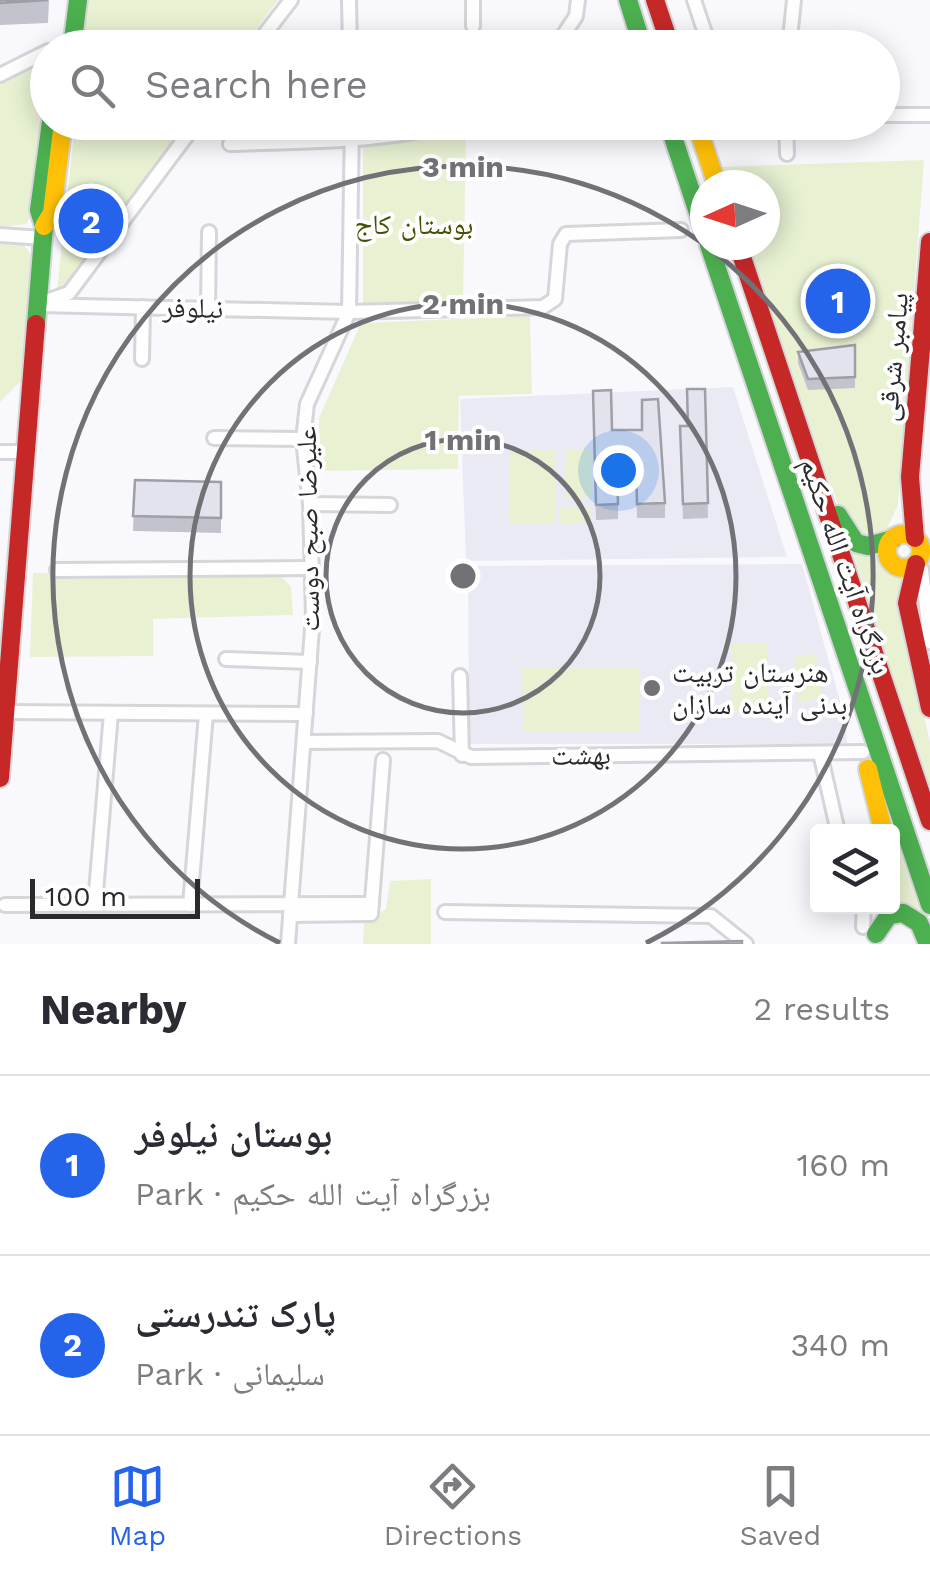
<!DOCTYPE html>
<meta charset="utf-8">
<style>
:root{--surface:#fff;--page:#f2f2f3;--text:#2b2b33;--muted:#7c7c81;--line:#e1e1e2;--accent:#2563eb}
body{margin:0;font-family:"Work Sans","Noto Naskh Arabic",sans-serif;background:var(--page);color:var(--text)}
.controls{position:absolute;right:30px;bottom:30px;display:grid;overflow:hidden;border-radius:10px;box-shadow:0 5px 25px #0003}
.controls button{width:90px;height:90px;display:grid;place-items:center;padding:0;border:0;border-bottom:2px solid var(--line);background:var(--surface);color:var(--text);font:50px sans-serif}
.compass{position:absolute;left:690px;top:170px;width:90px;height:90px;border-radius:50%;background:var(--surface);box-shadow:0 5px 25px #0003;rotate:267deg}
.scale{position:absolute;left:30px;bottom:25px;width:170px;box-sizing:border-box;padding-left:10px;border:5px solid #2a2a2d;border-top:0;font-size:28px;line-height:35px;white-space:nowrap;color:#2a2a2d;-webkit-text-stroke:8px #fff;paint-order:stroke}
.you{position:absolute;left:618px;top:470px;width:35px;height:35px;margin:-25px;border:8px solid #fff;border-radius:50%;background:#1a73e8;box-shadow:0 0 0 15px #1a73e833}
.badge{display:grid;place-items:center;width:65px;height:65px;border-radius:50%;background:var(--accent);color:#fff;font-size:32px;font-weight:700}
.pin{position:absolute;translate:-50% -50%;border:5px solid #fff;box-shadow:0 2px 10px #0006}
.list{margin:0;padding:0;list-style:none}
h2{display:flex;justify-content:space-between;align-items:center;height:130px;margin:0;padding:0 40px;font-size:42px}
h2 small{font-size:32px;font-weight:400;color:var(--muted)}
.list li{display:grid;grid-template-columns:65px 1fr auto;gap:30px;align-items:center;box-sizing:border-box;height:180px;padding:0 40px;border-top:2px solid var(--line)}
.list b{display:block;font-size:38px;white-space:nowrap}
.list p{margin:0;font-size:32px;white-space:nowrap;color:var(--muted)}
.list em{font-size:32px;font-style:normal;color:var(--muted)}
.icon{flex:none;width:55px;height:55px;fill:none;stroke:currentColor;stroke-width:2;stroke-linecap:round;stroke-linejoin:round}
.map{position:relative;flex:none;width:930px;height:944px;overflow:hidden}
.search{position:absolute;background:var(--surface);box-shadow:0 5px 25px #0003;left:30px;right:30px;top:30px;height:110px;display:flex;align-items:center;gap:25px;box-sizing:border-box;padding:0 35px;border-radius:55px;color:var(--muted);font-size:38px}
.sheet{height:490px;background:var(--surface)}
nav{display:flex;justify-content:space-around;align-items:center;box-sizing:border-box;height:140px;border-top:2px solid var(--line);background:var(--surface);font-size:28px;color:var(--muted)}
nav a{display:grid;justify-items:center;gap:5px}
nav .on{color:var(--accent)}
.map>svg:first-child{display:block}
.built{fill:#e9eaf4}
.green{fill:#e8f2d3}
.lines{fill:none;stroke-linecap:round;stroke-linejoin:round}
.street-casing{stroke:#d6d6da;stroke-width:18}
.fast-casing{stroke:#d6d6da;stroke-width:22}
.slow-casing{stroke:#d6d6da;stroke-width:22}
.jam-casing{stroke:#d6d6da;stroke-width:22}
.street{stroke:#fefeff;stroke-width:12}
.fast{stroke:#4caf50;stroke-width:18}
.slow{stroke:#ffc107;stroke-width:18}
.jam{stroke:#c62828;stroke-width:18}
.wall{fill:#c2c3cc}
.building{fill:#e2e3ed;stroke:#9e9fa6;stroke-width:2.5}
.ring{fill:none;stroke:#727276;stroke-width:5}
.poi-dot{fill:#727276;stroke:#fff;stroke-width:4}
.labels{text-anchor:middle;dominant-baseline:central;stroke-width:8;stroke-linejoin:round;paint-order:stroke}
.park-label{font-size:28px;fill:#425301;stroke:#fff}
.street-label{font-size:28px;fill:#2a2a2d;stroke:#fff}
.poi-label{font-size:28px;fill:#2a2a2d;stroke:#fff;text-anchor:start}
.centre{fill:#727276;stroke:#fff;stroke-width:5}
.ring-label{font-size:30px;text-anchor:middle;font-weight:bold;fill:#727276;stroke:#fff;stroke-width:8;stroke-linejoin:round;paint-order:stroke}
</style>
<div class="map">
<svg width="930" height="944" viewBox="0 0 930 944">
<rect width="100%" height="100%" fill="#f9f9fd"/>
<!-- built -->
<g class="built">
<path d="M733 387 787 557 466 561 460 399Z"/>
<path d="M802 564 846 723 847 744H469L468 566Z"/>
</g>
<!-- green -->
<g class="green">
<path d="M85 0H278L243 47 82 48Z"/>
<path d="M47 59V106L35 210 26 224 0 227V79Z"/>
<path d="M75 123H188L71 283 57 291Z"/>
<path d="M466 128 463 304 363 306V144L407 142Z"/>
<path d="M924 160 898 505 883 537 849 532 790 381 745 245H765V185H726L721 167Z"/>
<path d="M0 242 23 244 32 256 21 381 0 402Z"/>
<path d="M530 316 532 394 459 396 458 469 319 471V418L361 323Z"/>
<path d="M565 449H591L592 497H566Z"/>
<path d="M556 450V523H510L509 451Z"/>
<path d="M590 506 591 522 560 524 559 508Z"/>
<path d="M850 544 883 552 894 570 910 573 899 607 930 742V800Z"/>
<path d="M33 573 281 576 291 587 293 615 153 619V656L30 657Z"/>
<rect x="731" y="644" width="36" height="67"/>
<path d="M816 654 822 699 798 702 795 656Z"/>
<path d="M640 667V731L523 732 522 668Z"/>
<path d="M893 831 921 914 893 906Z"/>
<path d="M431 879V944H363L364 922 386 909 390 881Z"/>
</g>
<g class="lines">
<!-- street casing -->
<g class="street-casing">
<g id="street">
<path d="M349 0 350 48"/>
<path d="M473 0V26"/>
<path d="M694 0 710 48"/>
<path d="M254 48 291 0"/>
<path d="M555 48 576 16 578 0"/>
<path d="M789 48 794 0"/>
<path d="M0 75 48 51"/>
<path d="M882 115H930"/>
<path d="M786 122 787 154"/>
<path d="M230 144C308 141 384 143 460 122"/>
<path d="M0 235 43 238"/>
<path d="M44 302 69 293 197 122"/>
<path d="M37 305 349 312 543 307 555 299 560 244 566 234 681 230"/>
<path d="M208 309 209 232"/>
<path d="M142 359 143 307"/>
<path d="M214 438 303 439"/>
<path d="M0 452H16"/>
<path d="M310 504 390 505"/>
<path d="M57 570 312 568"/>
<path d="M922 570 930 642"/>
<path d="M226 659 310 662"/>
<path d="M460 676 462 755"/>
<path d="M5 712 306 714"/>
<path d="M304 742 438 741 471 757 863 752"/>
<path d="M820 753 838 832"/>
<path d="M95 904 111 713"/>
<path d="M5 905 372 904"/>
<path d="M190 905 206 714"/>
<path d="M445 912 711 916 746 944"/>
<path d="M290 915 371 914 383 760"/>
<path d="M863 927 864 906"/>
<path d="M288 944 313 616 310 504 303 439 307 404 349 312 352 122"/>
</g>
</g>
<!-- fast casing -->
<g class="fast-casing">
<g id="fast">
<path d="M628 0 643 48"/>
<path d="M72 48 78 0"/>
<path d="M668 122 705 234"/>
<path d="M709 245 930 905"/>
<path d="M36 324 44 226 39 210 51 122"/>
<path d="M838 515 856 543 868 546 893 539"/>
<path d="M876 934 889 915 903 913 919 923 928 944"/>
</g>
</g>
<!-- slow casing -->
<g class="slow-casing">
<g id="slow">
<path d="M696 122 717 185"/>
<path d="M44 226 52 213 63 122"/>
<circle cx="904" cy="551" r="17"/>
<path d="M868 769 883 830"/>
</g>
</g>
<!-- jam casing -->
<g class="jam-casing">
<g id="jam">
<path d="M655 0 671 48"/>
<path d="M738 245 930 821"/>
<path d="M915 538 910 477 930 242"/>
<path d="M916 564 907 603 930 708"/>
<path d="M0 778 36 324"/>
</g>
</g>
<!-- street -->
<use href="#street" class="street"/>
<!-- fast -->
<use href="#fast" class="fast"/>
<!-- slow -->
<use href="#slow" class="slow"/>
<!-- jam -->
<use href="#jam" class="jam"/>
</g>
<!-- wall -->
<g class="wall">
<path d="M0 0H49L48 23 0 25Z"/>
<path d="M855 345V388L808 390 798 363V352Z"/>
<path d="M705 389 708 518 683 519 680 426H688Z"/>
<path d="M593 391 612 430 665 503V518H637L636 481 618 482V519L596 520Z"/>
<path d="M135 480 221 482V533L133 531Z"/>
</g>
<!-- building -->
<g class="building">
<path d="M0 0H48L0 3Z"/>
<path d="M855 345V377L808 379 798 352Z"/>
<path d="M687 389H705L708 503 683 504 680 426H688Z"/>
<path d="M611 390 612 430H642V400L658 399 665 503 637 504 636 466 617 467 618 504 596 505 593 391Z"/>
<path d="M135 480 221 482V518L133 516Z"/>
<path d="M742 941V944H662V943Z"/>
</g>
<!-- distance rings -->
<g class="ring">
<circle cx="463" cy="576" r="137"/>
<circle cx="463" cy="576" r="273"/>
<path d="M280 943A410 410 0 1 1 646 943"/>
</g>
<!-- markers -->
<circle class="poi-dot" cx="652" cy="688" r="10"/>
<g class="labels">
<!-- park labels -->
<g class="park-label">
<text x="414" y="224">بوستان کاج</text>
</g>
<!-- street labels -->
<g class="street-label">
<text transform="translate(193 308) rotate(1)">نیلوفر</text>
<text transform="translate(893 357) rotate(-85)">پیامبر شرقی</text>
<text transform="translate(308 529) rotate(-91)">علیرضا صبح دوست</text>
<text transform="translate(846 566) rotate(71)">بزرگراه آیت الله حکیم</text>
<text transform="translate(581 755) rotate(-1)">بهشت</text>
</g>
<!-- poi labels -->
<g class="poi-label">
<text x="672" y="672">هنرستان تربیت<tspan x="672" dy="32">بدنی آینده سازان</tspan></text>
</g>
</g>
<circle cx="463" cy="576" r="15" class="centre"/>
<g class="ring-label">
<text x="463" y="177">3 min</text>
<text x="463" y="314">2 min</text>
<text x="463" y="450">1 min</text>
</g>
</svg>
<div class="controls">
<button><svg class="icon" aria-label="layers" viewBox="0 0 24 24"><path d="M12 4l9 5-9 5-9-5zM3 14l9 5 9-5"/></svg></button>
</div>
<svg class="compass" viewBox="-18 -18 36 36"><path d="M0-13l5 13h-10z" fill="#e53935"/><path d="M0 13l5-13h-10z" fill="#7c7c81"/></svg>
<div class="scale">100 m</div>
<div class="you"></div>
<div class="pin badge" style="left:838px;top:301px">1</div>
<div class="pin badge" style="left:91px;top:221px">2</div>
<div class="search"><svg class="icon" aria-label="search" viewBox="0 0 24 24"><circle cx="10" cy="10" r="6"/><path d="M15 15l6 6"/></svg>Search here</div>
</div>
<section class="sheet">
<h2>Nearby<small>2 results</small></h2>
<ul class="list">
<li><span class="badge">1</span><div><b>بوستان نیلوفر</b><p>Park · بزرگراه آیت الله حکیم</p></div><em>160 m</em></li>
<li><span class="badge">2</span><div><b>پارک تندرستی</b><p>Park · سلیمانی</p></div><em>340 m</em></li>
</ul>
</section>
<nav>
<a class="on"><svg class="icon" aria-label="map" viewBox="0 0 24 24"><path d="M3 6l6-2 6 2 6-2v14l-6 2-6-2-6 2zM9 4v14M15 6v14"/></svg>Map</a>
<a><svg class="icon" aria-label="directions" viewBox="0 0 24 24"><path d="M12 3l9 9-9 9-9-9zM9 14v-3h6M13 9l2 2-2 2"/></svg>Directions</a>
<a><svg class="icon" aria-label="saved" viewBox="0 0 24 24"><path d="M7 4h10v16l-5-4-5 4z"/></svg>Saved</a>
</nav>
